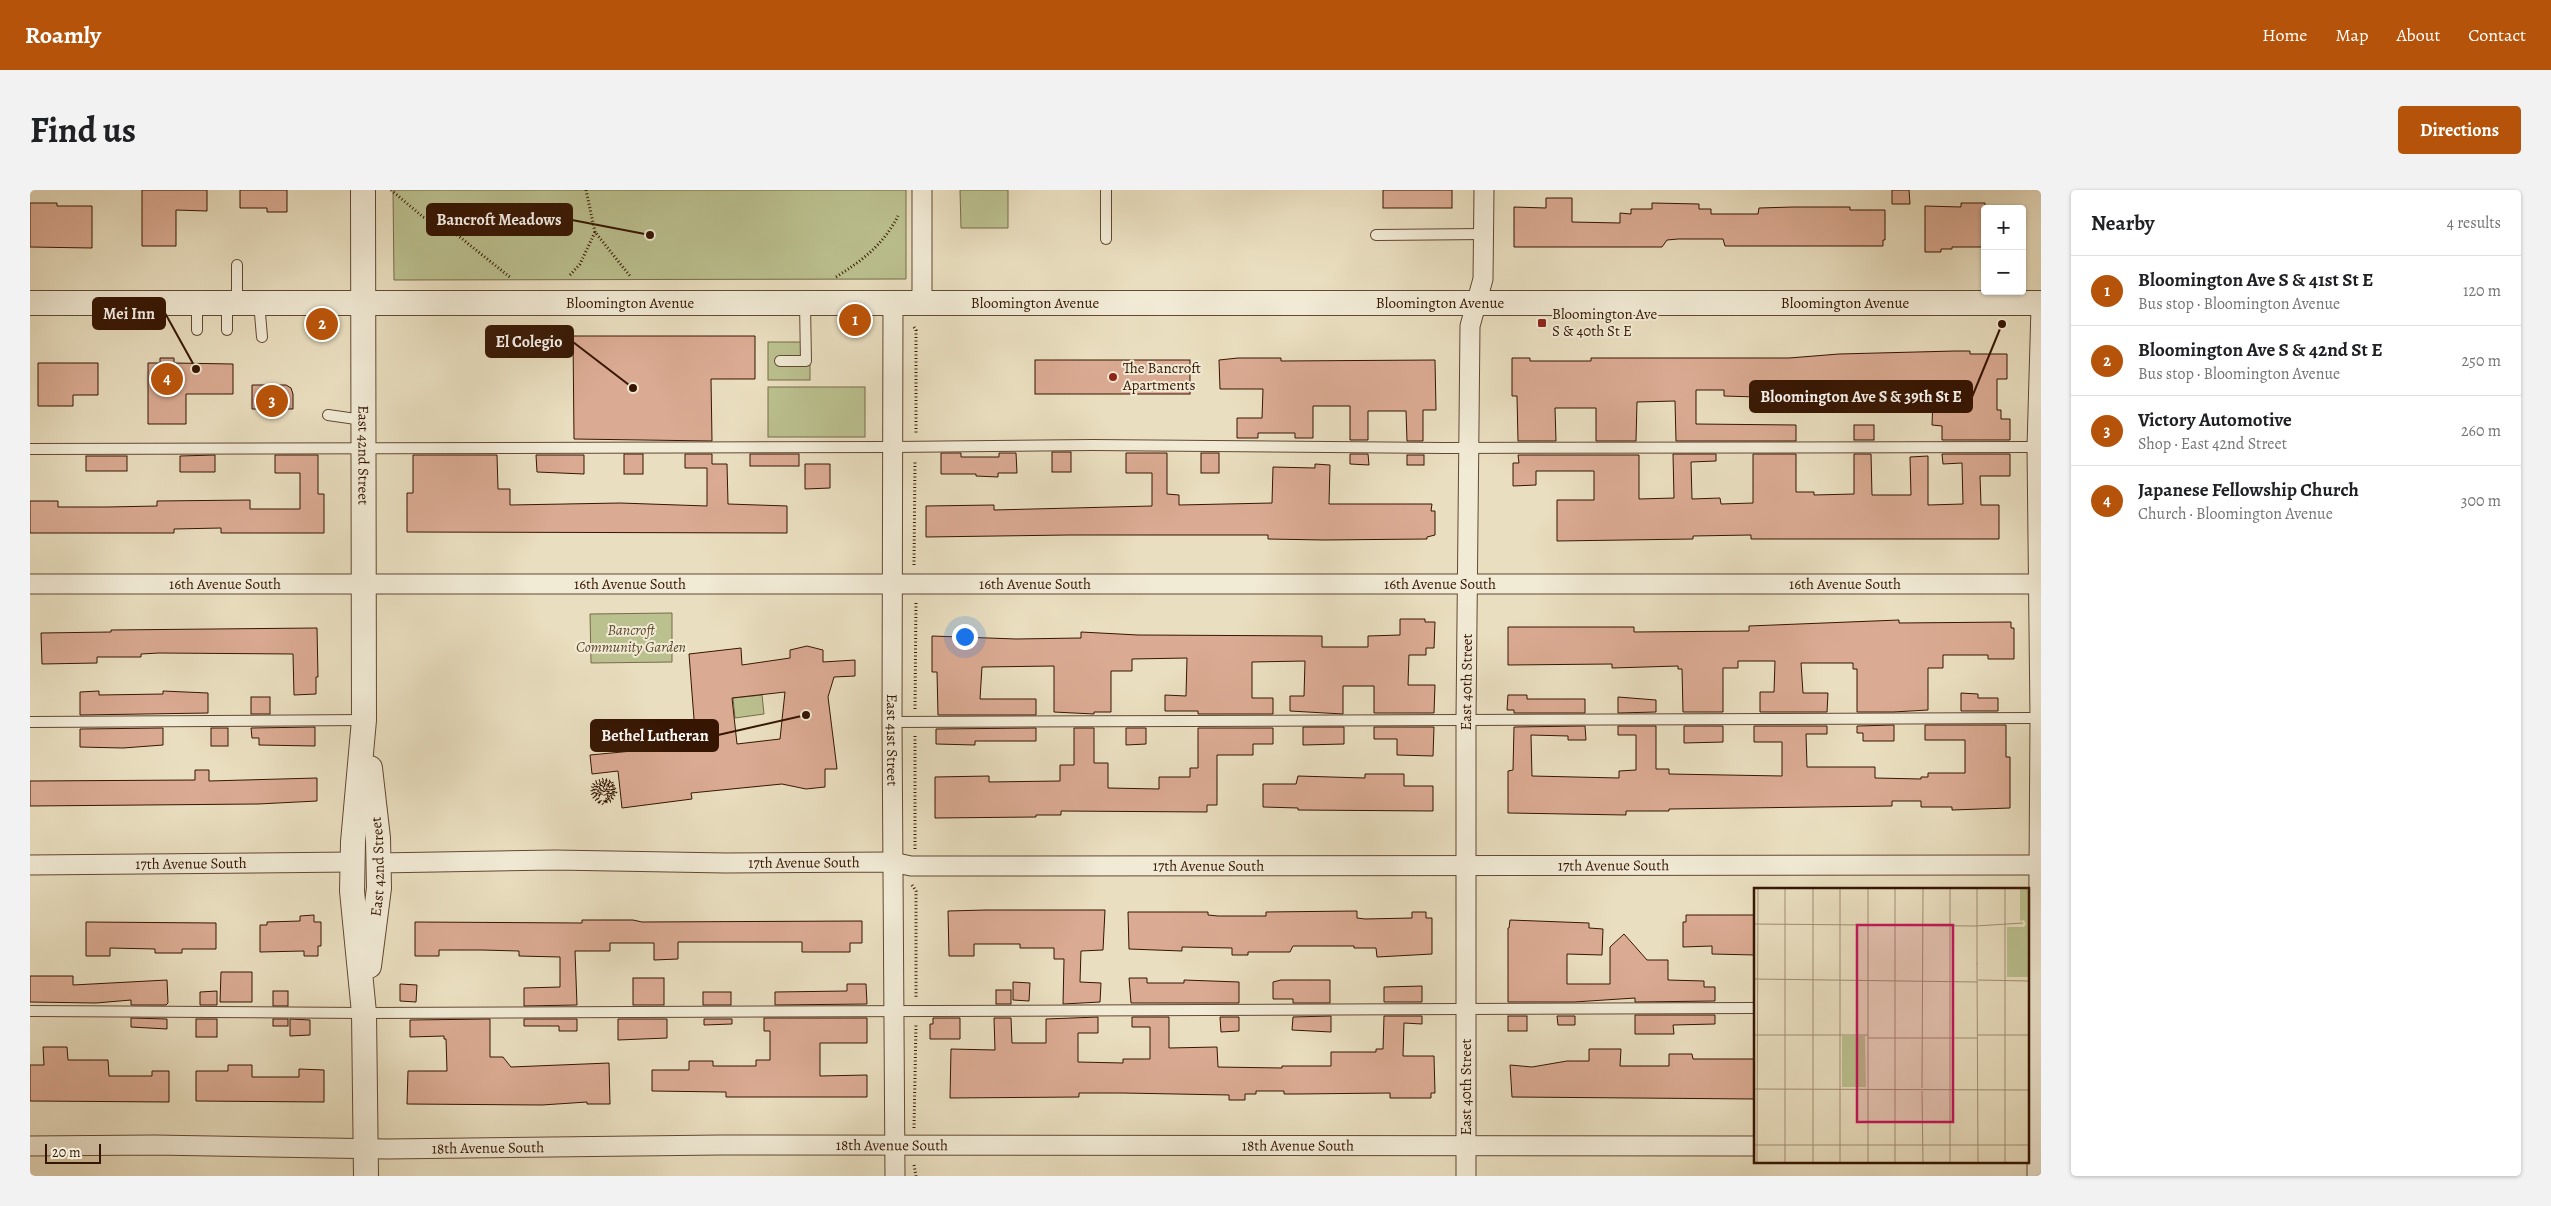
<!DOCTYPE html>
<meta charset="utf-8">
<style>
:root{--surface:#fff;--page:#f2f2f2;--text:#202124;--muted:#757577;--line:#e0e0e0;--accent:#b45309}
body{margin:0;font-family:Alegreya,serif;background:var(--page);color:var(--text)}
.controls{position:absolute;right:15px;top:15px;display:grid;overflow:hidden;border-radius:5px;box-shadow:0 1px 4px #0004}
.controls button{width:45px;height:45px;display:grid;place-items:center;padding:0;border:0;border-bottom:1px solid var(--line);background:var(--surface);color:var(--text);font:25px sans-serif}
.scale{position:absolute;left:15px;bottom:12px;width:56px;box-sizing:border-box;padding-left:5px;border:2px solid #361603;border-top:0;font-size:14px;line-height:18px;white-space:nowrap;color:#361603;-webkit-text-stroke:4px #f1ead5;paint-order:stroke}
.you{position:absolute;left:934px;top:446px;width:18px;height:18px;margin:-12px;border:4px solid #fff;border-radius:50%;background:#1a73e8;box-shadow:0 0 0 8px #1a73e833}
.badge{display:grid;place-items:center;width:32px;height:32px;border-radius:50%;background:var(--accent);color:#fff;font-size:16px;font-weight:700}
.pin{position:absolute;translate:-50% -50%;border:2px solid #fff;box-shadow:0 1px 5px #0006}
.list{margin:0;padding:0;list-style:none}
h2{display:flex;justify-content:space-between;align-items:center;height:65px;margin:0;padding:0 20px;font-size:21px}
h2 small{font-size:16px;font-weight:400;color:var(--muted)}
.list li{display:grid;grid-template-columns:32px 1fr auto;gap:15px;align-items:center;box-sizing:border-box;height:70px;padding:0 20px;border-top:1px solid var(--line)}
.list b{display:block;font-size:19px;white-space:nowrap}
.list p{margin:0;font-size:16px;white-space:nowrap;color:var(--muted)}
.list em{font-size:16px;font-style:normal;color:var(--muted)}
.map{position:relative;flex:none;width:2011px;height:986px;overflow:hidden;border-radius:5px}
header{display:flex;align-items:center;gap:30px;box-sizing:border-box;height:70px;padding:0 25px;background:var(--accent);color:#fff}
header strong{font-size:24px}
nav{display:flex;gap:28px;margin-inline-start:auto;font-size:18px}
.intro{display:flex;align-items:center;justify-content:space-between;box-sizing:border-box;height:120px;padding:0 30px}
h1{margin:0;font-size:35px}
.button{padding:12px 22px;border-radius:5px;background:var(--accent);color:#fff;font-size:18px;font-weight:700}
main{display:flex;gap:30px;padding:0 30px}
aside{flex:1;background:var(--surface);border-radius:5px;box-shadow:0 1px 4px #0004}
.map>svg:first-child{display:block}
.green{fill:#bbc08f;stroke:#786b49}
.building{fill:#daaa92;stroke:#361603;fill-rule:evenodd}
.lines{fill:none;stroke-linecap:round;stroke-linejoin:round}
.service-casing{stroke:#634832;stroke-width:12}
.minor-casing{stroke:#634832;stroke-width:21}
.tertiary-casing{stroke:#634832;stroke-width:26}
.path{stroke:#361603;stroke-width:3;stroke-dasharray:1 2.5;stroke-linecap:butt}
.service{stroke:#f1ead5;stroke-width:10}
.minor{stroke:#f1ead5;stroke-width:19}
.tertiary{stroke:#f1ead5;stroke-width:24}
.poi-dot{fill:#8f2418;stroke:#f1ead5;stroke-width:2}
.labels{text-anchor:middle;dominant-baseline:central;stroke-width:4;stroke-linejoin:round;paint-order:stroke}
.street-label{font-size:15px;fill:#361603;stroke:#f1ead5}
.poi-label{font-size:15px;fill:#361603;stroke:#f1ead5;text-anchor:start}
.park-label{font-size:15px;font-style:italic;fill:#5e492d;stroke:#f1ead5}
.inset-road{fill:none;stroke:#a18e74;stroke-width:1}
.view{fill:#c2185b;fill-opacity:0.15;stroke:#c2185b;stroke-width:2.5}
.inset-edge{fill:none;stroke:#361603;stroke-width:2.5}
.leader{fill:none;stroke:#361603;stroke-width:2}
.callout-dot{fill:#361603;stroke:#f1ead5;stroke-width:2}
.callout{fill:#361603;stroke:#361603;stroke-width:2}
.callout-label{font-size:16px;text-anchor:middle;font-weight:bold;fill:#fff}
</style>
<header>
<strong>Roamly</strong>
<nav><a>Home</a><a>Map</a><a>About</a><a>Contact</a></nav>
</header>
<div class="intro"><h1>Find us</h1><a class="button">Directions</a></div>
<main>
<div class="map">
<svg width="2011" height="986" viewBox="0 0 2011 986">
<rect width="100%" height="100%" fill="#e9debf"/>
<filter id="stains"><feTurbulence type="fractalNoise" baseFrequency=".004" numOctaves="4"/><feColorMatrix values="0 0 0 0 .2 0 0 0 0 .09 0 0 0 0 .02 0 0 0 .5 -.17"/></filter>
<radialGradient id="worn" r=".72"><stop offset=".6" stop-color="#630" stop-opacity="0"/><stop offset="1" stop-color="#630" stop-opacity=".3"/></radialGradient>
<!-- green -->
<g class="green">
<path d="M363 0H876V89L364 90Z"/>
<path d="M930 0H978V38H931Z"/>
<rect x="738" y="152" width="42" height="38"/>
<rect x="738" y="197" width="97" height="50"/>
<path d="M642 423V472L561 473 560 424Z"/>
<path d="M732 505 734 524 705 528 703 508Z"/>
</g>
<!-- building -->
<g class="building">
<path d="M112 0H177V21L146 20V56H112Z"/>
<path d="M210 0H257V22H237V18H210Z"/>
<rect x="1353" y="0" width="69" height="18"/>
<path d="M1862 0H1879L1880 14H1862Z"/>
<path d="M1516 8H1542V32L1590 33V23L1601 24V19H1622V13L1669 14V19H1681V24H1728L1729 18 1763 17H1820V20H1855V50H1853V56H1695L1693 49H1648L1637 50 1632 57H1484V17L1516 18Z"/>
<path d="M0 13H27V16H62V58L0 57Z"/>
<path d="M1931 13H1955V57H1922V59H1911V62H1895V16L1931 17Z"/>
<path d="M543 146H725V189H681L682 251 544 249Z"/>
<path d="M1925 161H1940V164H1977V189H1967V220H1971V229H1980V250H1912V236L1902 235 1903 208H1870V202H1811V207H1727L1694 206V200H1666V234L1766 235V251H1646L1645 211 1607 212 1606 251H1566V218H1525L1526 251H1488L1487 206H1482V168H1500V171H1561V168H1759L1809 164Z"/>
<path d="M130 168H144V173L203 174V204H156V234H118V173H130Z"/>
<path d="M1208 168H1251V171L1405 170 1406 220H1393V251H1377L1376 221H1338V250H1320V216H1283V248H1265V243H1228V248H1207V228H1232L1233 199H1190L1189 170Z"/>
<rect x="1005" y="170" width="155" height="34"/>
<path d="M8 173H68V205H43V216H8Z"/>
<path d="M222 195H256L261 198 263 204V219H222Z"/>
<rect x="1824" y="235" width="20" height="15"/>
<rect x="1022" y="262" width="19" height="20"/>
<path d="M911 263H931V267H969V263H986L987 283H968V287L946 286V284H911Z"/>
<path d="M1096 263H1137V304L1149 305V315L1242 313 1243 277 1285 278V274L1300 275 1299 314H1402L1401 321H1405V345L1397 347V349L1294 350 1238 349V345H1039L896 347V316L964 315V320L1122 316V283H1096Z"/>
<rect x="1171" y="263" width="18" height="20"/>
<rect x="594" y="264" width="19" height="20"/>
<path d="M655 264H682V274H697L698 314 757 316V343L377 342V303H383V265H467L468 299H480V315L590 313 677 316V278H655Z"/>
<rect x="720" y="264" width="49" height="12"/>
<path d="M1320 264H1338L1339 275 1320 274Z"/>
<path d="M1643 264H1686V271L1661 272 1662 309 1690 308 1691 314 1723 313V264H1766V302H1784V305L1824 304V264H1841L1842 305H1881L1880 267 1898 266V315L1933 314 1932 273 1913 274 1912 264H1980V286H1950L1951 315H1969V349H1721V345L1663 346V349L1527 351V310H1564V281H1506V295L1483 296V273H1489L1488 265H1609V309L1644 308Z"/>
<path d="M185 265V282H150V266Z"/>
<path d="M245 265H288V304H294V343H191V338L144 339V343H0V311H28V317H78L127 316V311L220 310V319H270V283H245Z"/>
<path d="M506 265H554V284L507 282Z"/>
<rect x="1377" y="265" width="17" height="10"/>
<rect x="56" y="266" width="41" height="15"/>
<path d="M775 274H800V298L775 299Z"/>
<path d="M1370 429H1395V432H1405L1404 458H1396V465H1379L1378 495H1405L1404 523H1344V496H1313V524L1260 521V506H1274L1275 471 1222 472V508H1243V524H1168V521H1135V505L1156 506 1157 468 1102 469V481H1081V522H1064V524L1024 522V476L952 477 950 509H1006V525H908L907 482H902V446L986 449 1051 448V442L1108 445 1292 446V457H1338V446L1370 445Z"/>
<path d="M1869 430V433L1981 432V438H1984V469H1958V465H1913V478H1898V520L1863 522H1827V479H1823V473H1771L1773 503H1798L1797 522H1730V502H1744L1745 471H1708V478H1693V522H1653L1652 479H1648V476L1582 478V474L1478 475V437H1604V442L1719 441V436Z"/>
<path d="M287 438 288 487H286V504L264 505 263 464 129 463 111 464V467H67V473L12 474 11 443 81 442V440Z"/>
<path d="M777 456 793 460V472L825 470V486L804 487 798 507 807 579H795V597L776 599 752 594 661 603 662 609 592 618 588 581 562 584 560 565 666 555 659 464 711 458 712 475 760 468V460ZM755 502 750 549 707 554 702 508Z"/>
<path d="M69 501V505L133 504V501L178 503V523L50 525V502Z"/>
<path d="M1931 503 1948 504V508H1968V521H1931Z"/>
<path d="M1478 505H1497V509H1555V523H1484V520H1477Z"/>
<rect x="221" y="507" width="19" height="17"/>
<path d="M1588 507 1626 510V522L1588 523Z"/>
<path d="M1864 535V551H1833V543H1827V536Z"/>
<path d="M1895 535H1976V567H1980V618L1922 620V617H1891V611H1862V616L1639 619V621H1596V625L1478 623V581L1483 580 1484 537 1555 536 1556 550H1538V546L1501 545 1502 586 1589 588V581L1606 580V545H1588V536H1626V579H1639V584L1752 586V552H1724V536H1797V544H1776L1777 577H1845V588L1891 589V587H1898V583H1935V550H1895Z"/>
<path d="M1654 536H1693V552L1654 553Z"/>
<path d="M285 537V556L229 555V548H222L221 538Z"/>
<path d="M1273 537H1314V554L1273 555Z"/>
<path d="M1344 537H1404L1403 566 1367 565V549H1344Z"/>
<path d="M133 538V555L93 558 50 557V539Z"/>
<rect x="181" y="538" width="17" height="18"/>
<path d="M1006 538V551H945V555L906 554V539Z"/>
<path d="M1044 538H1064V573H1078V598L1129 599V587H1160V578H1168V538H1243V554H1223V565H1187V615H1177V622L1031 621V625H1006V627L905 628V587L959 586V592L1030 591V575H1044Z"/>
<path d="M1096 538H1116V554L1096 555Z"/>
<path d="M165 580H179V591L287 588V611L228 614 0 616V591L165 590Z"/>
<path d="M1335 584H1374V596H1403V621L1268 620V618L1233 617V594H1266L1268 586 1335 588Z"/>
<path d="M956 720H1075L1073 760 1051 761 1050 792 1071 793 1070 812 1033 814 1034 769H1024V758H990V754H944V766H919L918 721Z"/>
<path d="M1327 721V728L1335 729 1382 728V722H1396V728H1402V764L1347 767 1346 758H1324V756H1263L1260 762H1218V765H1202V758L1152 757V761L1099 759 1098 722H1178V725L1188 726H1236V722Z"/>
<path d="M284 725V732H291V756H288V766H274V761L230 762V735H237V732L270 731V726Z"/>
<path d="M1656 725H1725V765L1682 764V756L1653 757V732H1656Z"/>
<path d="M552 730H603L612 732 832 731V753H820V762H772V752H648V769L624 770V753H580V761H545L547 815 494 816V798L530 797V767L489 766V761L452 760H409V766H385V732L552 733Z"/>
<path d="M1480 730 1559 733V738L1573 739 1572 765 1537 764V794H1580V757L1594 744 1617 770H1638V790L1674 791V797H1685V811L1605 812V808L1544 812H1478V738H1479Z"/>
<path d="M56 732 186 733V759H152V763H125V759L80 758V766H56Z"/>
<path d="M191 782H222V812H190Z"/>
<path d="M0 786H43V795L137 790 138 813 136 815H101V810L66 813 0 812Z"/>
<rect x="603" y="788" width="31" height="27"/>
<path d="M1099 788H1117V793H1154V790L1209 792V813H1101Z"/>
<path d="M1251 790H1300V813H1263V809H1243V792Z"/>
<path d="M983 792 1000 793 999 811 983 810Z"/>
<path d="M370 794 387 795 386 812 370 811Z"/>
<path d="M817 794H836L837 814 745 815V802L817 801Z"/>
<path d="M1392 796V812H1354V797Z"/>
<rect x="966" y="800" width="15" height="14"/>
<path d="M187 801V815H170V802Z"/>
<rect x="243" y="801" width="15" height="15"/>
<rect x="673" y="802" width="28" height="13"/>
<path d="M1605 825H1685V834L1643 835 1644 844H1605Z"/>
<path d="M1301 826V842L1262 840 1263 827Z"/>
<path d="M1354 826H1392V834L1374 833 1373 866H1404L1405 903H1401V908H1360V903L1268 904H1254V901H1226V904H1215V910H1199V905L1093 903H1049V907L920 908 921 859 965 860 964 828H981L982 853H1016V829L1068 827V843H1048V872L1093 873V869H1120V837H1102V827H1139V858L1187 857 1188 877 1252 878V876H1301V862H1346V859H1353Z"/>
<rect x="1478" y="826" width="19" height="15"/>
<path d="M1527 826H1545V835H1528Z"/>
<path d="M1190 827H1209V841L1191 842Z"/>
<path d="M101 828 137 829V839L101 837Z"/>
<path d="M734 828H837V853H790V886L837 885V907H696V902H694L622 901V880H659V871H683V876H726V870H740V841H734Z"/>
<path d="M903 828H930V849H900V834H903Z"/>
<rect x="166" y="829" width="21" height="18"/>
<rect x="243" y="829" width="15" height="7"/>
<path d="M260 829 280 830V845L260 846Z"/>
<path d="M460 829V867H473L481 877 579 873 580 914H557V912L512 915 377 914 378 881H417L416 849H414V846L380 847V830Z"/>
<path d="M494 829H547V841H529V836H494Z"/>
<path d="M588 829H637V848L588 850Z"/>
<path d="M674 829H702V834L674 835Z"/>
<path d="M13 857H37L38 870H78L79 886H122V881H139V912L0 911V875H14Z"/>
<path d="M1559 859H1591L1590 876H1639V864H1662L1663 869H1725V909L1482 907 1480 875 1502 877 1537 871H1559Z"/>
<path d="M198 875H222V887H269V879L294 880V912L166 911V881H198Z"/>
</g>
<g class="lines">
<!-- service casing -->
<g class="service-casing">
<g id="service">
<path d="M1076 0V49"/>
<path d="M1346 45 1454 44"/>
<path d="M197 112V140"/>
<path d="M207 112V75"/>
<path d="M229 112 232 147"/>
<path d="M167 113V140"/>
<path d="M750 171H776L775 114"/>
<path d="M298 225 333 230"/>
<path d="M0 259 864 257 1062 255 1414 258 2011 257"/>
<path d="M0 532 334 530"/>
<path d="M862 532 2011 528"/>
<path d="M0 821 334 823 1725 818"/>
</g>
</g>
<!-- minor casing -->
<g class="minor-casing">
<g id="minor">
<path d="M892 0V114"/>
<path id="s1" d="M863 114 862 532 865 986"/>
<path id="s2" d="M0 394H2011"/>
<path id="s3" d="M348 673 525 670 696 673 862 672 881 676 2011 675"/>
<path id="s4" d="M0 675 323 672"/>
<path id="s5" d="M0 956 124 955 357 959 691 955 1725 956"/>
<path id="s6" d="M1436 986V529L1440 136 1453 89 1454 0"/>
<path d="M2007 986 2010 528 2007 257 2011 117"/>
</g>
</g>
<!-- tertiary casing -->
<g class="tertiary-casing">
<g id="tertiary">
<path id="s7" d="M333 0 334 530 323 652 322 701 334 823 336 986"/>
<path id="s8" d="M0 113H2011"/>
<path id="s9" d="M339 776 349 698 348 648 340 578"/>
</g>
</g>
<!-- path -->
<g class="path">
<path d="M361 0 393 27 416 36 481 88"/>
<path d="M556 0 565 42"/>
<path d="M540 85 550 74 565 42 600 86"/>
<path d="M806 87C833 70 853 55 868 26"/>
<path d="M884 137 886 140V243"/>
<path d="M884 375 885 270"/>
<path d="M885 519 886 412"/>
<path d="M574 601 575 606 579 605 578 596 572 595 568 603 570 605V599L574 597 578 600V604L575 598 572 599 571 606 567 604 569 595 577 594 581 598V604L574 612 581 611 586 602 582 592 574 589 565 592C560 600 561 607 569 612L563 602 566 594C573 589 580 590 584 597L583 607 576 611 583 603 582 596 573 592 565 598V605L574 615"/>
<path d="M885 659V545"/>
<path d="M882 695 886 701V808"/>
<path d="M884 938 886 834"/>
<path d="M884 975 886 986"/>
</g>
<!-- service -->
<use href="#service" class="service"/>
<!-- minor -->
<use href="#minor" class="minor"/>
<!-- tertiary -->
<use href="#tertiary" class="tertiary"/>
</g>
<!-- markers -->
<g class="poi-dot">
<rect x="1507" y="128" width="10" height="10" rx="2.5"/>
<circle cx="1083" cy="187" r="5"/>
</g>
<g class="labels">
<!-- street labels -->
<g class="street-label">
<text stroke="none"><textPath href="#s8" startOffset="1410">Bloomington Avenue</textPath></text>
<text stroke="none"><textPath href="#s8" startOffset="1815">Bloomington Avenue</textPath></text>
<text stroke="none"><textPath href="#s8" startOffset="600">Bloomington Avenue</textPath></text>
<text stroke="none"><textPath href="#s8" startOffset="1005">Bloomington Avenue</textPath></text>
<text stroke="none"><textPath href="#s7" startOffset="265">East 42nd Street</textPath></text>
<text stroke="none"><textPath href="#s2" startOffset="195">16th Avenue South</textPath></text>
<text stroke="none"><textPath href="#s2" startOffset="600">16th Avenue South</textPath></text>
<text stroke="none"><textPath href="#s2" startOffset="1815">16th Avenue South</textPath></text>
<text stroke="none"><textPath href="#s2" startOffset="1005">16th Avenue South</textPath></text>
<text stroke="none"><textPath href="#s2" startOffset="1410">16th Avenue South</textPath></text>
<text stroke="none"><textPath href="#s6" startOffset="494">East 40th Street</textPath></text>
<text stroke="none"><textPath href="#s1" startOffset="436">East 41st Street</textPath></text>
<text stroke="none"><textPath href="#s3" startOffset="426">17th Avenue South</textPath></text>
<text stroke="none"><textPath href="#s4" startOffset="161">17th Avenue South</textPath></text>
<text stroke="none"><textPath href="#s9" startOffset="100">East 42nd Street</textPath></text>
<text stroke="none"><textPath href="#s3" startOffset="831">17th Avenue South</textPath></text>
<text stroke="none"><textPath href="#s3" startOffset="1236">17th Avenue South</textPath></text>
<text transform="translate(1436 897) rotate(-90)">East 40th Street</text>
<text stroke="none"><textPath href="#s5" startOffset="862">18th Avenue South</textPath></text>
<text stroke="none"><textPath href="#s5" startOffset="1268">18th Avenue South</textPath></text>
<text stroke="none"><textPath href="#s5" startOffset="458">18th Avenue South</textPath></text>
</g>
<!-- poi labels -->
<g class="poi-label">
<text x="1522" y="124">Bloomington Ave<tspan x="1522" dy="17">S &amp; 40th St E</tspan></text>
<text x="1093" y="178">The Bancroft<tspan x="1093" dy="17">Apartments</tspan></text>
</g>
<!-- park labels -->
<g class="park-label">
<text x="601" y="440">Bancroft<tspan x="601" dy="17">Community Garden</tspan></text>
</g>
</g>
<!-- overview -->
<g transform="translate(1724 698)">
<rect width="275" height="275" fill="#e9debf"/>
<path d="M266 0H275V89H253V39H270L272 36 270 32 266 33ZM88 148H111L112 199H88Z" fill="#bbc08f"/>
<path class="inset-road" d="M114 0V275M141 0V275M196 0V275M223 0V76M251 0V275M0 36 221 38 269 35M223 75 224 275M0 91 223 94M224 92 275 93M0 147H114M224 147H275M114 150H223M168 200 169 0M0 201 275 202M168 203 169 275M0 257H275M3 275 4 0M31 275V0M59 275V0M86 275V0"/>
<path class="view" d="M103 37H199V234H103Z"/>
<rect width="275" height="275" class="inset-edge"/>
</g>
<!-- callouts -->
<path class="leader" d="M620 45L542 30M166 179L135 123M603 198L543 152M1972 134L1942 207M776 525L688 545"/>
<g class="callout-dot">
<circle cx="620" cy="45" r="5"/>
<circle cx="166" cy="179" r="5"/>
<circle cx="603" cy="198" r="5"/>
<circle cx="1972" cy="134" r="5"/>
<circle cx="776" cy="525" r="5"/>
</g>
<g class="callout">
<rect x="397" y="14" width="145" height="31" rx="5"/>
<rect x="63" y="108" width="72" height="31" rx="5"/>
<rect x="456" y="136" width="87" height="31" rx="5"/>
<rect x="1720" y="191" width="222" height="31" rx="5"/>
<rect x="561" y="530" width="127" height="31" rx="5"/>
</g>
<g class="callout-label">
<text x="469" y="35">Bancroft Meadows</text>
<text x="99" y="129">Mei Inn</text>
<text x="499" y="157">El Colegio</text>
<text x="1831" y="212">Bloomington Ave S &amp; 39th St E</text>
<text x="625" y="551">Bethel Lutheran</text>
</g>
<rect width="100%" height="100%" filter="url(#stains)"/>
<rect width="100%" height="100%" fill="url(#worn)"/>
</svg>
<div class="controls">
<button>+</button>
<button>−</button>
</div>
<div class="scale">20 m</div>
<div class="you"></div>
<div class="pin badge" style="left:825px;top:130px">1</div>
<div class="pin badge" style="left:292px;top:134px">2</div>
<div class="pin badge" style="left:242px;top:211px">3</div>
<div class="pin badge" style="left:137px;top:189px">4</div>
</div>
<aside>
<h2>Nearby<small>4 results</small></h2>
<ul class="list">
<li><span class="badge">1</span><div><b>Bloomington Ave S &amp; 41st St E</b><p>Bus stop · Bloomington Avenue</p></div><em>120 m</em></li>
<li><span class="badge">2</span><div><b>Bloomington Ave S &amp; 42nd St E</b><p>Bus stop · Bloomington Avenue</p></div><em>250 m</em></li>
<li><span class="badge">3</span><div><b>Victory Automotive</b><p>Shop · East 42nd Street</p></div><em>260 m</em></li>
<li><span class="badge">4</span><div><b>Japanese Fellowship Church</b><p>Church · Bloomington Avenue</p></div><em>300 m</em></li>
</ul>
</aside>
</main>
